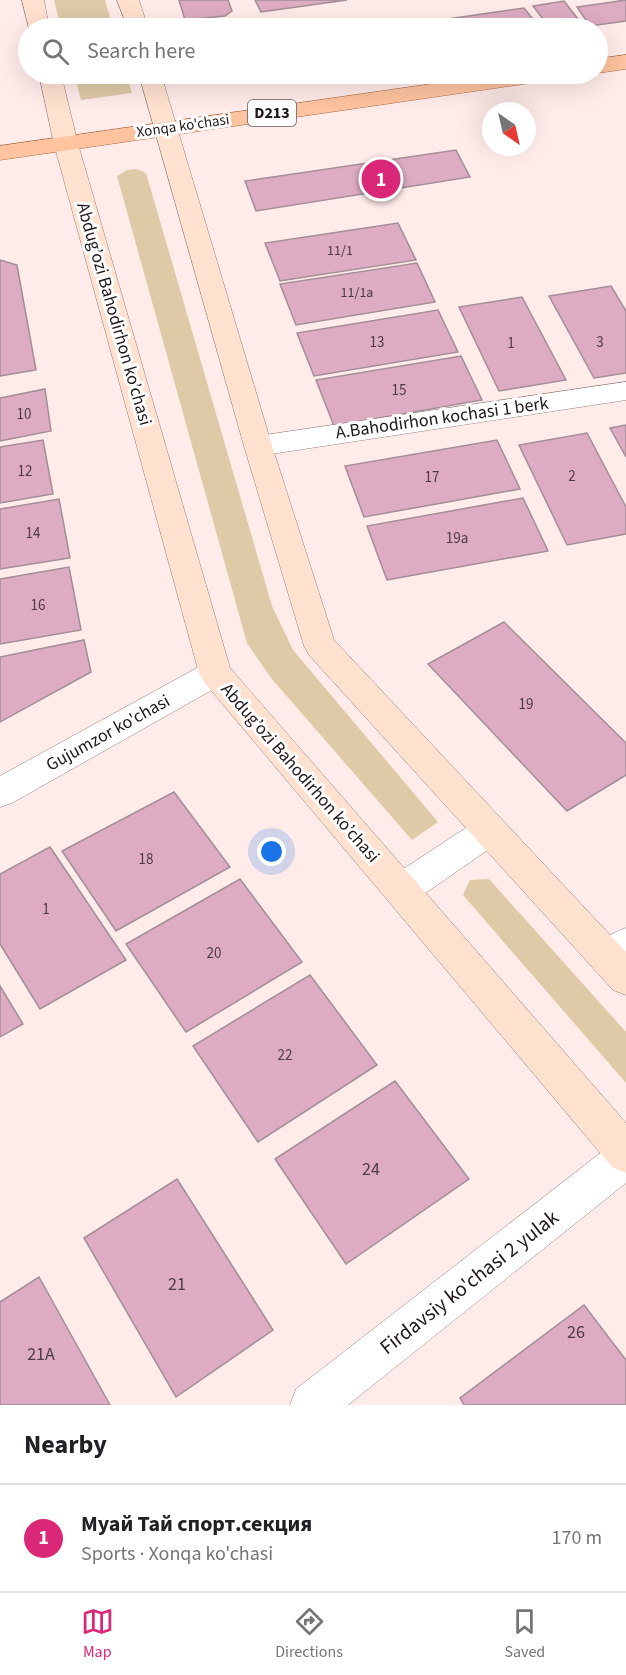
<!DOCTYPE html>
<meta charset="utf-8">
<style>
:root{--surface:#fff;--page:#f2f2f2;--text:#202124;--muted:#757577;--line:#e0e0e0;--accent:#db2777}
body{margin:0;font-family:"Source Sans 3",sans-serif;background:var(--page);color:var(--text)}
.compass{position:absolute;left:482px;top:102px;width:54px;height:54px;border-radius:50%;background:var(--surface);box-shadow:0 6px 24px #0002;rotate:146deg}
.you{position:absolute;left:272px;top:852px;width:21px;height:21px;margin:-15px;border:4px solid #fff;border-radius:50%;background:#1a73e8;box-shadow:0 0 0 9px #1a73e833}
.badge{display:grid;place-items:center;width:39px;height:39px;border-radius:50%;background:var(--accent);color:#fff;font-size:20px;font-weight:700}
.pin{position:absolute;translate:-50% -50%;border:3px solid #fff;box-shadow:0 2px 6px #0006}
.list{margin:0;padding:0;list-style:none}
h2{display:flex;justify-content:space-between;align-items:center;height:78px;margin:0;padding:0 24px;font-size:26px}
h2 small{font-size:20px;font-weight:400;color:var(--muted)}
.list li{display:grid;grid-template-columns:39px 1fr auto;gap:18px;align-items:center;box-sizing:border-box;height:108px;padding:0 24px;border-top:2px solid var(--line)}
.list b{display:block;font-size:22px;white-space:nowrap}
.list p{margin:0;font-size:20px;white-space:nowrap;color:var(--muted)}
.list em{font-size:20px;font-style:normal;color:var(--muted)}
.icon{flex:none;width:33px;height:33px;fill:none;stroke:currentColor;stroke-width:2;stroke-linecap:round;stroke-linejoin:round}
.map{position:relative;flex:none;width:626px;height:1405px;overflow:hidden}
.search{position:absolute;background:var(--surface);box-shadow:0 6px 24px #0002;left:18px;right:18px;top:18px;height:66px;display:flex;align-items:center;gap:15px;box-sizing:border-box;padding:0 21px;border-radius:33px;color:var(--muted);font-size:22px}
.sheet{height:186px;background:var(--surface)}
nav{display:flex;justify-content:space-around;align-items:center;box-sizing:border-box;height:84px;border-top:2px solid var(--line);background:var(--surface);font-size:16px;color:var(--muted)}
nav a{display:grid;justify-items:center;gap:3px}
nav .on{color:var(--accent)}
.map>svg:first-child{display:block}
.green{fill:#decaa7}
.building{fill:#ddabc2;stroke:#a28e97;stroke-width:1.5}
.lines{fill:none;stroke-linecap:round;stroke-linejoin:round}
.minor-casing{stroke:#937e7d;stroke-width:1}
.tertiary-casing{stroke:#937e7d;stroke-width:1}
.secondary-casing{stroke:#937e7d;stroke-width:1}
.primary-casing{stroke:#b06d46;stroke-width:1}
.minor{fill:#fff;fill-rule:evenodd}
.tertiary{fill:#fff;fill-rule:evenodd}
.secondary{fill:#ffe1cf;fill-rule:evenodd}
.primary{fill:#fec39f;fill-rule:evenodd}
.labels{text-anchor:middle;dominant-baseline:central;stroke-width:6;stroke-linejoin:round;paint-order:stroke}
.far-number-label{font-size:14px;fill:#4e3c42}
.far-street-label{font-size:15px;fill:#1f1717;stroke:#fdfefd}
.number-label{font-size:15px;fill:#4e3c42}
.shield{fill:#fdfefd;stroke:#625c5c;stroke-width:1.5}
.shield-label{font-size:16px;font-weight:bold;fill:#1f1717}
.street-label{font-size:18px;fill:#1f1717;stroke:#fdfefd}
.near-number-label{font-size:18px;fill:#4e3c42}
.near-street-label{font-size:21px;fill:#1f1717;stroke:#fdfefd}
</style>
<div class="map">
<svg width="626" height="1405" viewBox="0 0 626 1405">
<rect width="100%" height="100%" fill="#ffebea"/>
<!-- green -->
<g class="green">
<path d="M54 0H105L113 28H61Z"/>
<path d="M74 74H126L132 93 81 100Z"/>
<path d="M136 169 146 173 272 606 293 650 438 822 412 840 271 678 247 643 117 176 127 170Z"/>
<path d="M489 879 626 1032V1083L463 895 470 880Z"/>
</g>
<!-- building -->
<g class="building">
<path d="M179 0H228L232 11 225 16 185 20Z"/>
<path d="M255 0H347L261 12Z"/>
<path d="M626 0V21L590 26 577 7Z"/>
<path d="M564 1 585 28H550L533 6Z"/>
<path d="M524 8 540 28H385Z"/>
<path d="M206 74H277L209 83Z"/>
<path d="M456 150 470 177 256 211 245 181Z"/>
<path d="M398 223 416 260 280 281 265 243Z"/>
<path d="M0 260 17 265 36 370 0 376Z"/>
<path d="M417 263 435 302 296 325 280 284Z"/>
<path d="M611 286 626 311V373L594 378 549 296Z"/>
<path d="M522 297 566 380 499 391 459 307Z"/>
<path d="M438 310 458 352 314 376 297 333Z"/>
<path d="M461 356 482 400 334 426 316 380Z"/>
<path d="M45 389 51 431 0 441V398Z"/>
<path d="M626 425V457L610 428Z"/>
<path d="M587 433 626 507V534L567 545 519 445Z"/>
<path d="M43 440 53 494 0 503V447Z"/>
<path d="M497 440 520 489 364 517 345 466Z"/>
<path d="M523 498 548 551 387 580 367 526Z"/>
<path d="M59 499 70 558 0 569V509Z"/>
<path d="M69 567 81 630 0 644V579Z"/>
<path d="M504 622 626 743V775L567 811 428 664Z"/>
<path d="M84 640 91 672 0 722V657Z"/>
<path d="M174 792 230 867 116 931 62 851Z"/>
<path d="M50 847 126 960 40 1009 0 944V874Z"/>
<path d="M240 879 302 962 186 1032 126 944Z"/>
<path d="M310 975 377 1065 258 1142 193 1046Z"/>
<path d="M0 986 23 1024 0 1037Z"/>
<path d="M395 1081 469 1179 346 1264 275 1159Z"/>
<path d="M177 1179 273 1330 176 1397 84 1238Z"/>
<path d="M39 1277 110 1405H0V1302Z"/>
<path d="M584 1305 626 1360V1405H464L460 1398Z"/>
</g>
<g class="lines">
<!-- minor casing -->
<g class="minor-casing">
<g id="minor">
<path d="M626 382V400L258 456 248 453 244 446 248 439 258 436Z"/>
<path d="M626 928V965L607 975 594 970 588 958C596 942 609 934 626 928Z"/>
<path d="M626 1138V1183L348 1405H290L296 1389 612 1144Z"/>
</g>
</g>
<!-- tertiary casing -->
<g class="tertiary-casing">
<g id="tertiary">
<path d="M215 660 226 664 231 673 226 682 12 803 0 807V776L204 664Z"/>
<path d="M490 815 502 820 508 830 502 840 414 901 401 906 388 901 383 890 388 879 478 820Z"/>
</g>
</g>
<!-- secondary casing -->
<g class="secondary-casing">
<g id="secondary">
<path d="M22 0H44L49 28H29Z"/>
<path d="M117 0H139L148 28H128Z"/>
<path d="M39 74H61L78 144 230 668 626 1123V1173L612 1167 204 682 199 673 54 144Z"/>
<path d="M139 74H161L272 446 334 640 626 952V995L613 990 309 655 304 646 244 446Z"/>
</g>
</g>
<!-- primary casing -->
<g class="primary-casing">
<g id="primary">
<path d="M626 55V69L598 73V59Z"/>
<path d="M501 74H555L552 79 544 81 0 160V146Z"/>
</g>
</g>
<!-- minor -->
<use href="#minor" class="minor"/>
<!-- tertiary -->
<use href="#tertiary" class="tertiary"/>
<!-- secondary -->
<use href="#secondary" class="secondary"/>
<!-- primary -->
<use href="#primary" class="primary"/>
</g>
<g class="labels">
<!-- far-number labels -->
<g class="far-number-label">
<text x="340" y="251">11/1</text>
<text x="357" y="293">11/1a</text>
</g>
<!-- far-street labels -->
<g class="far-street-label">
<text transform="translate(183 126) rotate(-8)">Xonqa ko'chasi</text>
</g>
<!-- number labels -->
<g class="number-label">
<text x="377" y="342">13</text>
<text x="600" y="342">3</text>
<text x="511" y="343">1</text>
<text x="399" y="390">15</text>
<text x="24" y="414">10</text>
<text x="25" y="471">12</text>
<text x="572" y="476">2</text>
<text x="432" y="477">17</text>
<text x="33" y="533">14</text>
<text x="457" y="538">19a</text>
<text x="38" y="605">16</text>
<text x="526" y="704">19</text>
<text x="146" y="859">18</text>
<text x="46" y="909">1</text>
<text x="214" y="953">20</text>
<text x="285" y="1055">22</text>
</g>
<!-- shield labels -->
<rect class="shield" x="248" y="100" width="48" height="26" rx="4.5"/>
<g class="shield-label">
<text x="272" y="113">D213</text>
</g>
<!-- street labels -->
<g class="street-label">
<text transform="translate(114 314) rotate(74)">Abdug’ozi Bahodirhon ko’chasi</text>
<text transform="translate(442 418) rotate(-8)">A.Bahodirhon kochasi 1 berk</text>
<text transform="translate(108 733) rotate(-29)">Gujumzor ko'chasi</text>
<text transform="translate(300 773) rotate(49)">Abdug’ozi Bahodirhon ko’chasi</text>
</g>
<!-- near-number labels -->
<g class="near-number-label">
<text x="371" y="1169">24</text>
<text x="177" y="1284">21</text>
<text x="576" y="1332">26</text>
<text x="41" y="1354">21A</text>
</g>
<!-- near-street labels -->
<g class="near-street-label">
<text transform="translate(469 1282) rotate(-38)">Firdavsiy ko'chasi 2 yulak</text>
</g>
</g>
</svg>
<svg class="compass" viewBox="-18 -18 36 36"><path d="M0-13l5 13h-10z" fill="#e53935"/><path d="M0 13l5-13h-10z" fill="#757577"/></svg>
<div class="you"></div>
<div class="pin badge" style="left:381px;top:179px">1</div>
<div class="search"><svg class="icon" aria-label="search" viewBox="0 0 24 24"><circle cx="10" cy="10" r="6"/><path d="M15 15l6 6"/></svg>Search here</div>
</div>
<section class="sheet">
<h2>Nearby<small></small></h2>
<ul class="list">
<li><span class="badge">1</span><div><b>Муай Тай спорт.секция</b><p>Sports · Xonqa ko'chasi</p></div><em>170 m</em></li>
</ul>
</section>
<nav>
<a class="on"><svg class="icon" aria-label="map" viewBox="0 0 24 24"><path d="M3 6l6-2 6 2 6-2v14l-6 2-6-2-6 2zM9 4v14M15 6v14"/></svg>Map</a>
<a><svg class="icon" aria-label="directions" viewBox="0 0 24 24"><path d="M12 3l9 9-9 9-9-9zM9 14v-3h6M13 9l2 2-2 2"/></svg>Directions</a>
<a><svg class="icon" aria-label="saved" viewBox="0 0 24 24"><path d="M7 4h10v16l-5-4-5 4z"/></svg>Saved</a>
</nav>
